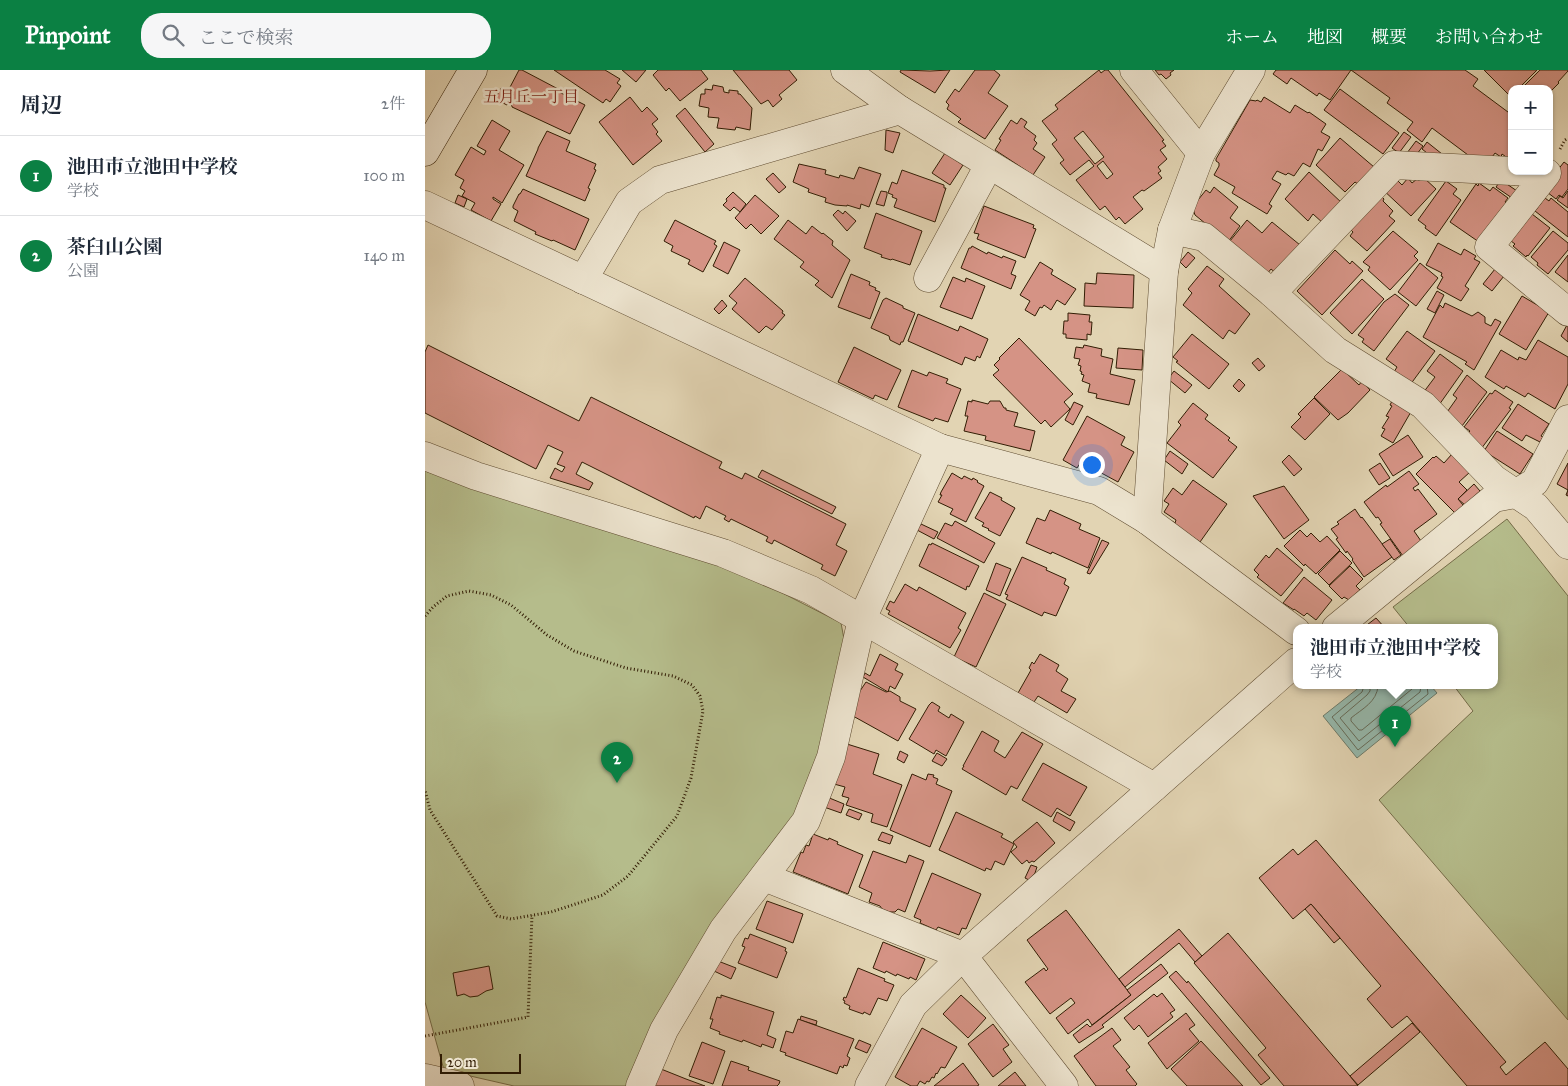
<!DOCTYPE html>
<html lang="ja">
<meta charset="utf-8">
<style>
:root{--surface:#fff;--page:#f6f6f7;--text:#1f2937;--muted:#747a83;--line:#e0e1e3;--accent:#0b8043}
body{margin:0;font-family:"IM FELL Great Primer","Noto Serif JP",serif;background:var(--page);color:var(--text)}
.controls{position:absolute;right:15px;top:15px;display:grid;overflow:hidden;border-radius:10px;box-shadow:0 1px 4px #0004}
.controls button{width:45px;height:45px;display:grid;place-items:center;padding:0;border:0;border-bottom:1px solid var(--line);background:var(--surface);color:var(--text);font:25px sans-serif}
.scale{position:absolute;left:15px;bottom:12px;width:81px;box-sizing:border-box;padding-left:5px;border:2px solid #321d04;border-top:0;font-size:14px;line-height:18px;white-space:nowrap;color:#321d04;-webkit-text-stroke:4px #ece3ce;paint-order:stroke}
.you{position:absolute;left:666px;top:394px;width:18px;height:18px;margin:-12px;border:4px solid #fff;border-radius:50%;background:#1a73e8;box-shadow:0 0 0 8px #1a73e833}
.badge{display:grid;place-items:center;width:32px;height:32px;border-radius:50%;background:var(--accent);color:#fff;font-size:16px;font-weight:700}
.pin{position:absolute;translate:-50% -41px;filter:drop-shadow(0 1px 2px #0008)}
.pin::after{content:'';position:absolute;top:26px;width:18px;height:15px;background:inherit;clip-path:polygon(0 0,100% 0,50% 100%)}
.popup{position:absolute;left:868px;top:554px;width:205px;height:65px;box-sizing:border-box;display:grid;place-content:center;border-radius:10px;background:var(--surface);filter:drop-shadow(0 1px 4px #0005);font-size:16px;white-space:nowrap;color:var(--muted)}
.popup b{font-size:19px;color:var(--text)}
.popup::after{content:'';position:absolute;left:50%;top:100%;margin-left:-10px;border:10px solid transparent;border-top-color:var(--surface)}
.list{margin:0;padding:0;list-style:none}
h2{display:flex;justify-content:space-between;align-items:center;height:65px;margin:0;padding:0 20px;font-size:21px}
h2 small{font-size:16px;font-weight:400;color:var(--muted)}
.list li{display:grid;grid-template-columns:32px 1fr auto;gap:15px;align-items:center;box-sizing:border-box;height:80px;padding:0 20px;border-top:1px solid var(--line)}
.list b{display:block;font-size:19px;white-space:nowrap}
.list p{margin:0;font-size:16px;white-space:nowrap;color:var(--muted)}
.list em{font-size:16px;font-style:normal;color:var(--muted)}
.icon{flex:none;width:28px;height:28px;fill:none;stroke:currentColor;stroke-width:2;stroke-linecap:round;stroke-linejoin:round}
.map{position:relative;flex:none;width:1143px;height:1016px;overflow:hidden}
header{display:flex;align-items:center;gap:30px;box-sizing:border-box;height:70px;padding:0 25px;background:var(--accent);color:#fff}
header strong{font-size:24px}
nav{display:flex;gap:28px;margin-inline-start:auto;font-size:18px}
.search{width:350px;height:45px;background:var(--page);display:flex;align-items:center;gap:12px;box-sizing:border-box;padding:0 18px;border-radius:20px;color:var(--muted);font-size:19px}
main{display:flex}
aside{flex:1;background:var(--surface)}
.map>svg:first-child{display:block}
.green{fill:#b5bc8b;stroke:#746c48}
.water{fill:#95b8ac;stroke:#6d7a69}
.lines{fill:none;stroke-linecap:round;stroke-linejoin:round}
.shore{stroke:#646a58;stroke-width:1}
.building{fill:#d59385;stroke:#321d04;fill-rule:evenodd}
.street-casing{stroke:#5e4b30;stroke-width:29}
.secondary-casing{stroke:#321d04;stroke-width:29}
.path{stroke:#321d04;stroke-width:3;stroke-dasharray:1 2.5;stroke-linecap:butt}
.street{stroke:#ece3ce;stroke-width:28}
.secondary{stroke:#ece3ce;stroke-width:28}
.labels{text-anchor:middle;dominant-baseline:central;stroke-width:5;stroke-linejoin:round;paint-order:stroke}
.neighbourhood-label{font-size:16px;fill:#7a1f14;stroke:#ece3ce}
</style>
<header>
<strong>Pinpoint</strong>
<div class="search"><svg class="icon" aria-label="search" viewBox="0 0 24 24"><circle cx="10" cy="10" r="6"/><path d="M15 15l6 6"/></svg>ここで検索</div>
<nav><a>ホーム</a><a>地図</a><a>概要</a><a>お問い合わせ</a></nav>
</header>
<main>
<aside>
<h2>周辺<small>2件</small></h2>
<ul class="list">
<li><span class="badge">1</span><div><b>池田市立池田中学校</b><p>学校</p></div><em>100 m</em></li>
<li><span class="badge">2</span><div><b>茶臼山公園</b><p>公園</p></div><em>140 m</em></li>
</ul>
</aside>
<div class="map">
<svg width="1143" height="1016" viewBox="0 0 1143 1016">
<rect width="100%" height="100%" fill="#e2d4b3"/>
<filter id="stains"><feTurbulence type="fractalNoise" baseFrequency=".004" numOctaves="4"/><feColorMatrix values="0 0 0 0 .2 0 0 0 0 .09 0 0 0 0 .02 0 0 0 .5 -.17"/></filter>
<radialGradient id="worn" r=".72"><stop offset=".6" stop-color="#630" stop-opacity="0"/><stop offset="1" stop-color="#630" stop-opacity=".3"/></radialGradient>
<!-- green -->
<g class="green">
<path d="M0 401 256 481 330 509 416 553 419 569 396 681 371 746 203 1016H89L19 1000 0 932Z"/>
<path d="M1082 449 1143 526V950L954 730 1048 641 1029 616H1069V558H985L968 537Z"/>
</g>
<!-- water -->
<path class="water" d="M936 616H1006L1012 623 932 688 898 646Z"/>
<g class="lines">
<!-- shore -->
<g class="shore">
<path d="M939 616 937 622 907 647 933 680 1003 624 1002 616"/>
<path d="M945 616V621L942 625 915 648 934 671 995 622 996 616"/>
<path d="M953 616C952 632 937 639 926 648V651L934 660H937L987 619 988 616"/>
</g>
</g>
<!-- building -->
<g class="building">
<path d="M94 0H97L135 20 134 22 160 35 145 64 87 37V36L84 33 88 24 83 21Z"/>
<path d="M129 0H180L195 9 192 13 196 16 185 32 181 29 178 33Z"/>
<path d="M197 0H221L211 12Z"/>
<path d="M233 0H276L283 9 255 31 244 18 241 21 228 5Z"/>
<path d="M308 0H364L372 10 354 25 357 29 348 37 343 30 336 34Z"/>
<path d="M476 0 505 1 525 0 510 23 475 2Z"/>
<path d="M550 0H569L575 5 563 23 583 36 560 69 533 52 536 49 522 39 524 35 521 32 530 19 534 22Z"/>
<path d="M674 0 676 3 680 0H683L739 70 737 71 741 76 735 80 742 89 733 97 736 101 733 103 737 108 719 121 717 120 708 127 718 139 700 154 694 147 691 150 680 136 675 140 651 110 669 96 664 90 645 105 635 93 639 90 627 74 632 70 617 51 633 39 630 35ZM658 61 679 87 670 94 649 68ZM678 91 688 104 682 109 672 96Z"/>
<path d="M730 0H749L745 3 746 5 741 9 736 4 734 5Z"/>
<path d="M851 0H926L905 30 894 23 892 26 866 8 862 14 848 4Z"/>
<path d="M926 0H1040L1053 9 1048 16 1087 45V85L1084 89 1077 84 1076 87 1070 83 1065 90 1051 91 1007 58 997 72 982 60 988 52 962 33 965 28Z"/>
<path d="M1059 0H1112L1093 19H1087L1086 27Z"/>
<path d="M1115 0H1143V1L1133 12 1134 13 1124 23V19H1096Z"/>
<path d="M288 15 298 17 299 22 304 23V20L313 21V24H315L327 38 325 60 311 57 310 60 292 58 294 48 283 47 284 38 274 36 276 24H280V19L287 20Z"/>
<path d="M76 18 88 24 82 35 70 29Z"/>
<path d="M915 19 974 63 958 84 899 40Z"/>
<path d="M205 27 217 42 222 37 233 49 227 54 233 62 231 64 237 71 208 95 174 52Z"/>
<path d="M839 27 865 43 870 35 883 43 884 42 901 54 896 62 905 67 897 81 893 79 885 97 878 93 869 106 863 103 861 105 852 101 847 109 856 114 844 134 847 136 842 144 807 123 810 117 789 105 794 96V93L791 91V89L825 30 831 31 832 30 836 32Z"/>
<path d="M260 38 289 74 280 82 251 46Z"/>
<path d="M596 48 602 52 599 57 611 66 609 70 612 73 608 79 620 87 608 105 570 80 576 70 574 69 586 50 592 54Z"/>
<path d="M67 50 85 61 74 80 99 95 77 133 68 127V129L76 134 66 151 46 140 50 133 37 126 40 121 35 118 39 110 30 105 46 77 59 85 61 81 52 76Z"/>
<path d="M461 60 475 63 468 83 460 80Z"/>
<path d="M122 61 145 71 141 81 171 94 169 99 171 100 163 118 165 119 160 131 101 106 113 79V78Z"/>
<path d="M979 62 986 67 974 83 967 78Z"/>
<path d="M915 68 949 97 934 115 930 112 920 122 891 95Z"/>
<path d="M991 71 998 76 989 88 982 83Z"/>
<path d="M1002 72 1017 84 1012 91 997 79Z"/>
<path d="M520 83 538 95 525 115 507 103Z"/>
<path d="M1139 92 1143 95V119L1137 127 1134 125 1131 129 1118 119Z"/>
<path d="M374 94 401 100 400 104 414 108 415 105 429 109 434 97 456 104 444 137 436 134 435 139 422 135V136L410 135 400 132 401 128 383 122 384 119 368 112Z"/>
<path d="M477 100 519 115V118H521L510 152 469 137 472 129 467 127 468 125 463 123 467 112 472 114Z"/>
<path d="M884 102 918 134 899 154 888 144 883 151 860 129Z"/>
<path d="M348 103 361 117 354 123 341 109Z"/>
<path d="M998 107 1011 119 986 146 956 118 972 110 977 115 983 108 987 113 992 109 994 111Z"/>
<path d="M1076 110 1092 121 1087 128 1071 117Z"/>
<path d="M1021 111 1032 119 1028 124 1036 130 1011 166 1000 158 1001 156 993 150Z"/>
<path d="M1054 113 1065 121 1068 117 1083 128 1080 132 1081 133 1054 172 1025 152 1051 114 1053 116Z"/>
<path d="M789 117 813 137 805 148 815 156 803 172 770 145 768 139 769 135 781 120 785 123Z"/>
<path d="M98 119 164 149 150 180 128 170 127 171 110 164 111 162 89 151 93 141 88 138V136L94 124H95Z"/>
<path d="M456 121 462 122V125L459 136 451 134Z"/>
<path d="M1143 121V138L1132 130 1135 126 1138 128Z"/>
<path d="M308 122 321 134 315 142 309 137 305 141 298 135 302 131 301 129Z"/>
<path d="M33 125 42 129 39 137 30 133Z"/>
<path d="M330 125 354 146 336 164 326 154 321 159 310 148Z"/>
<path d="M955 125 959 129 958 131 968 141 964 146 970 151 942 181 925 166 928 162 925 159Z"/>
<path d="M1120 128 1124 131 1126 128 1143 142V167L1110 141Z"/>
<path d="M559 136 609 155 608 158 611 159 600 188 552 169 554 164 549 163Z"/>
<path d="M413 140 418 144 420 141 431 151 422 161 408 145Z"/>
<path d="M451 143 497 161 485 195 467 189 466 190 456 187 457 185 439 178Z"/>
<path d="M1107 144 1125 158 1103 186 1102 185 1101 187 1088 176 1090 174 1086 171Z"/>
<path d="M250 150 291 171 289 174 292 176 278 202 263 194 265 190 246 181 248 176 239 171Z"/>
<path d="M363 150 381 164 387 156 397 164 398 163 408 171 407 175 425 190 407 228 390 215 394 211 375 197 379 192 349 169Z"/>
<path d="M822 150 837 163 847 152 875 175 852 204 846 199 842 204 805 171Z"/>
<path d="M968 161 993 182 989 186 993 190 965 220 943 200 945 197 938 192Z"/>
<path d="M1128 161 1143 173V180L1123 204 1112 195 1113 193 1106 187Z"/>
<path d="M299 172 315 180 303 204 288 196Z"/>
<path d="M1013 173 1036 185 1039 179 1051 186 1049 189 1055 192 1040 216 1044 219 1036 231 1012 218 1018 207 1016 206 1017 203 1001 195Z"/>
<path d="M547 176 562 184 563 182 577 188 578 186 591 191 586 204 591 206 586 219 536 198 544 178H546Z"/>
<path d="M910 180 925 194 927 191 938 201 897 245 872 221Z"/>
<path d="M763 182 770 188 761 198 755 192Z"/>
<path d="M1143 185V212L1130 202Z"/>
<path d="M615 192 628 200 626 204 651 219 640 235 632 230 626 240 619 235 617 238 615 237 610 246 600 240 605 231 595 225Z"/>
<path d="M995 193 1013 208 991 236 973 222Z"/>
<path d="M782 196 799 209 794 216 825 244 810 264 804 260 798 269 758 235 767 223 763 219Z"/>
<path d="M1070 199 1079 206 1067 221 1058 214Z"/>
<path d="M672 203 709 205 708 238 659 236 660 213 671 214Z"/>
<path d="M426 204 445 212 444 215 451 218 450 220 455 222 445 249 413 237Z"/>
<path d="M528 207 540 212 541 208 560 216 547 249 515 237Z"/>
<path d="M320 208 358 241 357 243 360 245 347 260 341 256 334 263 307 239 312 233 304 226Z"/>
<path d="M937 209 959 229 927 264 905 243Z"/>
<path d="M1012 221 1019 225 1010 243 1002 239Z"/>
<path d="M970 224 984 235 949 281 937 272 939 269 933 265 959 232Z"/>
<path d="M1097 226 1124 242 1101 280 1074 264Z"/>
<path d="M461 228 478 236V238L490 243 478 272H476L475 275 465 270 464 266 446 258 458 230Z"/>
<path d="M297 230 302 236 294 244 289 239Z"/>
<path d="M1020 233 1047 246 1053 242 1060 247V253L1066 256 1070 249 1076 252 1049 300 1040 294 1042 292 998 267 1015 235 1018 238Z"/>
<path d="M643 243 665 245 664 252H667L666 265 662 264V270L641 268V264H638L639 251H643Z"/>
<path d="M493 244 533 261 535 256 563 269 555 288 552 286 550 291 540 287 537 295 483 271Z"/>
<path d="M1142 255H1143V272L1136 266Z"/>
<path d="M982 261 1010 281 985 315 969 302 972 297 961 289Z"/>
<path d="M767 264 804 294 784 319 751 292 753 291 748 287Z"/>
<path d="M594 268 648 324 639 332 645 339 626 357 620 350 616 354 568 305 574 300 569 295 575 289 574 288Z"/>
<path d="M1113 270 1143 287V314L1130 339 1103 323 1100 327 1081 316 1079 319 1060 307 1076 280 1093 290 1094 287 1101 290Z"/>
<path d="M3 275 154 351 166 327 297 392 294 398 317 409 320 403 421 454 411 475 422 481 410 506 396 499 398 495 349 470 347 474 341 471 343 467 306 449 304 452 299 449 301 446 281 436 275 449 270 446 269 448 157 392 151 404 168 413 164 420 125 408 130 398 137 402 140 397 132 394 138 382 123 375 111 399 0 343V282Z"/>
<path d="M659 275 677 279 676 286 688 289 685 304 710 310 704 335 671 328 672 324 663 322 665 314 657 311 659 305 656 304 657 302 655 301 656 296 653 295 655 289 649 288 651 277 658 278Z"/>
<path d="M429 277 476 300 462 330 450 325 448 329 413 312Z"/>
<path d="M693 278 718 280 717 300 691 298Z"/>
<path d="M1015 284 1038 301 1014 335 998 323 1010 307 1002 301Z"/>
<path d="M833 288 840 296 834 301 827 293Z"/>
<path d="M917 299 934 315 937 311 945 320 923 343 913 350 889 327Z"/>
<path d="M487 300 502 306 504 302 523 309 521 313 536 319 523 352 510 348 508 351 473 337Z"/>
<path d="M749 301 767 315 760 323 743 309Z"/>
<path d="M1042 305 1062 322 1037 356 1020 345 1032 328 1028 325Z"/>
<path d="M814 309 820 315 814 322 808 316Z"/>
<path d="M1070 320 1088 332 1084 338 1086 339 1056 379 1042 364 1045 361 1039 357 1065 323 1067 324Z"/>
<path d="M889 328 905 344 880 370 866 357 876 347 873 344Z"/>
<path d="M968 329 987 340 968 373 956 366 960 359 957 358 964 347 961 346 967 336 965 335Z"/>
<path d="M547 330 563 334 565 331H575L579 338H581V340L593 343 589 356 610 361 605 381 560 370 561 366 539 361 543 346H540L543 331 547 332Z"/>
<path d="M649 332 658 336 648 355 640 350Z"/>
<path d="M768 333 783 345 780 349 805 368 803 370 812 377 788 408 742 373 756 355 753 352Z"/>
<path d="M1093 334 1124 354 1116 366 1118 367 1115 372 1101 365 1097 371 1077 358Z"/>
<path d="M662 346 700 367 696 375 709 382 693 412 656 392 652 398 638 390Z"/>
<path d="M1072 361 1108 384 1095 404 1059 381Z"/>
<path d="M983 365 998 387 968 406 954 384Z"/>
<path d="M745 381 763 394 757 404 739 390Z"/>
<path d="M1027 384 1045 402 1034 412 1042 420 1033 429 1038 435 1030 443 991 404 1008 387 1009 388 1011 386 1019 393Z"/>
<path d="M864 385 877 399 869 406 857 392Z"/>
<path d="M955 393 965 408 954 415 944 400Z"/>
<path d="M1143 393V426L1141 425 1143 420 1132 414Z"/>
<path d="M337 400 411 437 407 444 333 407Z"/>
<path d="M984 401 994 414 988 418 990 421 993 419 1012 444 989 461 996 471 978 486 955 454 957 453 953 447 951 448 939 432 961 415 962 417Z"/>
<path d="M527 403 537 409 539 406 547 410 548 408 553 411 552 412 559 416 541 452 525 444 528 439 513 432 517 425H515L516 422Z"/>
<path d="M768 410 802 434 775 472 746 452 747 451 750 453 751 450 739 442 744 434 739 431 748 418 757 425Z"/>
<path d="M1049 414 1055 421 1040 435 1033 429Z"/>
<path d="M859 416 884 450 859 469 828 426Z"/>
<path d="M565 422 577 428 576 430 590 438 575 466 563 460 564 459 557 456 559 453 550 448Z"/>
<path d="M930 439 936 448 937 447 967 487 939 507 927 490 928 489 922 481 921 483 911 469 913 468 906 459 914 454 912 452Z"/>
<path d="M625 440 656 454 654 459 675 468 663 498 627 482 626 484 601 473 612 448 620 451Z"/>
<path d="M530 451 570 473 559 493 512 468 520 453 527 456Z"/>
<path d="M496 454 513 462 509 469 492 460Z"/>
<path d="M875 460 882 467 886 463 895 472 902 466 915 480 891 504 880 494 879 496 859 476Z"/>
<path d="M965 469 976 485 969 490 957 474Z"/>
<path d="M677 470 684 473 665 504 662 503Z"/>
<path d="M507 473 554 496 544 517 542 516 541 520 494 496 504 474 506 475Z"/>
<path d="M852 478 878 500 856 526 832 507 834 505 829 500 841 485 844 488Z"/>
<path d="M915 481 927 493 904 515 893 504Z"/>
<path d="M597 487 622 498 621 500 641 509 639 514 644 517 631 546 619 542 617 546 581 529 583 525 580 524Z"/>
<path d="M571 493 586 499 575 526 561 520Z"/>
<path d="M925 496 938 509 931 516 935 520 924 530 919 527 917 529 904 516Z"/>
<path d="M879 507 907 530 891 550 882 543 879 546 869 539V540L858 533Z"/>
<path d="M480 514 492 521 494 517 541 543 533 558 536 560 525 578 463 544 465 541 461 539 465 531 469 533Z"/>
<path d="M559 523 581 534 551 597 529 587Z"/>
<path d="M951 548 960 558H938Z"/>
<path d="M455 584 473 594 470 600 478 604 470 619 465 616 463 622 438 607 440 603 445 606Z"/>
<path d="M615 584 634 595 631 601 643 609 636 621 651 629 642 643 613 626 609 632 593 623 606 600 604 598 607 592 609 594Z"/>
<path d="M441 612 461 622 465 621 475 627V631L491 639 473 671 428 646 431 627Z"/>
<path d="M507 632 515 637 513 641 524 648 526 644 539 652 521 686 511 680 509 684 484 669 504 635Z"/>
<path d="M557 661 574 671 569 681 580 688 597 662 618 674 592 719 586 716 581 725 537 699 539 696H538Z"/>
<path d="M422 674 454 684 448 704 477 715 462 757 446 752 448 744 421 735 424 728 417 726 420 717 409 714Z"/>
<path d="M475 681 483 685 479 693 472 689Z"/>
<path d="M512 683 522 689 517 696 507 691Z"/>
<path d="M618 693 662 717 645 746 632 738 626 747 597 730Z"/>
<path d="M487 704 501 710 503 704 509 705 508 707 513 709 511 714 527 721 505 777 465 760Z"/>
<path d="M402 727 419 734 416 743 399 737Z"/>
<path d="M424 739 437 744 434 750 421 745Z"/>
<path d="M531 742 578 764 576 767 589 774 579 795 570 791 566 800 561 798 560 801 514 780Z"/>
<path d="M632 742 650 752 645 761 628 751Z"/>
<path d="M612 752 630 773 609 792 607 791 604 793 602 790 597 794 586 782 592 777 588 772Z"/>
<path d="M457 762 468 766 465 774 453 770Z"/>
<path d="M388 764 403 770 404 768 413 772 412 774 438 785 423 824 368 802 376 782 378 783 381 775 384 776Z"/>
<path d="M891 770 1081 992 1075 997 1081 1005 1120 972 1143 999V1016H1042L982 946 967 958 942 929 956 916 886 834 868 849 834 808 868 779 873 785Z"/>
<path d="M448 781 481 793 484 785 499 791 480 842 473 839 470 842H464L457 839 455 836 444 832 447 823 434 817Z"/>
<path d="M606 795 612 797 610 803 604 810 600 808Z"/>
<path d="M507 803 556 824 541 859 537 858 534 865 513 857 511 860 495 853 496 850 489 847Z"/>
<path d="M342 831 378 844 368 873 331 859Z"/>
<path d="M886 834 915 868 909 873 880 839Z"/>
<path d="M641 840 706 925 667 955 663 949 643 964 631 948 650 933 646 928 625 944 600 912 619 898 621 901 623 899 602 870Z"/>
<path d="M754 859 777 886 770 892 754 873 700 917 694 909Z"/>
<path d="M803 863 925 1006 933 1016H859L833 985 841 978 769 893Z"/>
<path d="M325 864 361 878 360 881 362 882 352 908 313 893 320 877 317 876 320 868 323 869Z"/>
<path d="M458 872 500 889 491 910 485 907 484 909 472 904 471 906 461 901 460 903 448 898Z"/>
<path d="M293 891 311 898 306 909 289 901Z"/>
<path d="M736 894 743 903 677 955 679 957 654 973 648 965 662 954 665 957 706 925 702 920Z"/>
<path d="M64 896 68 919 61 921 53 926 45 927 39 924 32 926 28 903Z"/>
<path d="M433 898 460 909 459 911 469 915 462 931 453 928 445 945 439 942 438 944 424 939 425 936 419 933 420 931 418 930 419 927 421 928Z"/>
<path d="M751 901 762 913 763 911 845 1008 836 1015 744 907Z"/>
<path d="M737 923 750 940 745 943 748 947 723 967 714 955 709 960 699 948 729 924 732 927Z"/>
<path d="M296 925 349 942 342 965 351 969 348 978 337 974 336 977 318 970 317 972 294 964 295 962 285 958 288 949H285L292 927 296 928Z"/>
<path d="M536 925 561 948 543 968 518 944Z"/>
<path d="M761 943 770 955 764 959 774 971 742 999 723 973Z"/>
<path d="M376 946 392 951 391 955 375 950Z"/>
<path d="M373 949 429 969 422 986 425 988 422 996 419 995 418 998 415 996 412 1004 360 985 361 983 355 981 361 961 368 963Z"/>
<path d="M987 953 995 962 933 1015 925 1006Z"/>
<path d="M568 954 584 975 578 979 587 992 568 1007 543 974Z"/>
<path d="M497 958 532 977 520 998 516 997 512 1004 511 1003 509 1008 507 1007 504 1012 502 1011 500 1014 495 1011 492 1016H486L470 1007Z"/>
<path d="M687 958 696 970 688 976 705 997 701 1000 712 1014 710 1016H671L649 986Z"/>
<path d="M434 970 446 975 442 983 430 978Z"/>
<path d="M776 971 818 1016H762L746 999Z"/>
<path d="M277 972 300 981 288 1014 264 1006Z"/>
<path d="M306 991 324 997 323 1000 355 1011 354 1014 352 1016H297Z"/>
<path d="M538 993 554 1015 552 1016H509Z"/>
<path d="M236 999 261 1009 280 1016H230Z"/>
<path d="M590 1002 601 1016H573Z"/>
</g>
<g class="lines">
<!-- street casing -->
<g class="street-casing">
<g id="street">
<path d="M420 0 475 40 739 201"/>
<path d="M709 0 776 83"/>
<path d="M1090 101 1122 103 1064 177 1143 242"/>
<path d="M0 135 515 378 674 421 722 450 871 561"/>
<path d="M747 160 779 167 847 223 910 280 998 335 1069 409 1111 437 1143 475"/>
<path d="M503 208 564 95"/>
<path d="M158 210 204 132 235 110 475 40"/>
<path d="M847 223 969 95 1087 101"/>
<path d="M0 386 51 406 298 483 386 520 729 717"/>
<path d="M722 450 739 201 747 160 776 83 826 0"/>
<path d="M911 558 1069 428 1090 424 1110 412 1143 349"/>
<path d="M339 807 538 886 639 1016"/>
<path d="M0 1008 35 1016"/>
<path d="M215 1016 239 960 298 860 381 751 406 687 437 549 515 378"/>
<path d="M444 1016 488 935 538 886 871 592"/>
</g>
</g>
<!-- secondary casing -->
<g class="secondary-casing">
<path id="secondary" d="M0 82 48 0"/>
</g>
<!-- path -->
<g class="path">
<path d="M1135 79 1140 70 1143 68"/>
<path d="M0 546 8 537 22 526 44 521 66 525 86 535 122 565 149 581 201 598 248 606 267 615 275 626 278 641 266 708 252 746 203 806 178 825 126 842 86 849 72 846 5 740 0 720"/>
<path d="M0 966 103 947 107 845"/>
</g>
<!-- street -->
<use href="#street" class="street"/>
<!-- secondary -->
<use href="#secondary" class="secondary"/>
</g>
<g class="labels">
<!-- neighbourhood labels -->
<g class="neighbourhood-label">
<text x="106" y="26">五月丘一丁目</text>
</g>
</g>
<rect width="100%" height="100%" filter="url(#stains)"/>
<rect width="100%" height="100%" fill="url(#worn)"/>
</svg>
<div class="controls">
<button>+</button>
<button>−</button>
</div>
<div class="scale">20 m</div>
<div class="you"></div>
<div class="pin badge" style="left:970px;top:677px">1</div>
<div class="popup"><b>池田市立池田中学校</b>学校</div>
<div class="pin badge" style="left:192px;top:713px">2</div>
</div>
</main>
